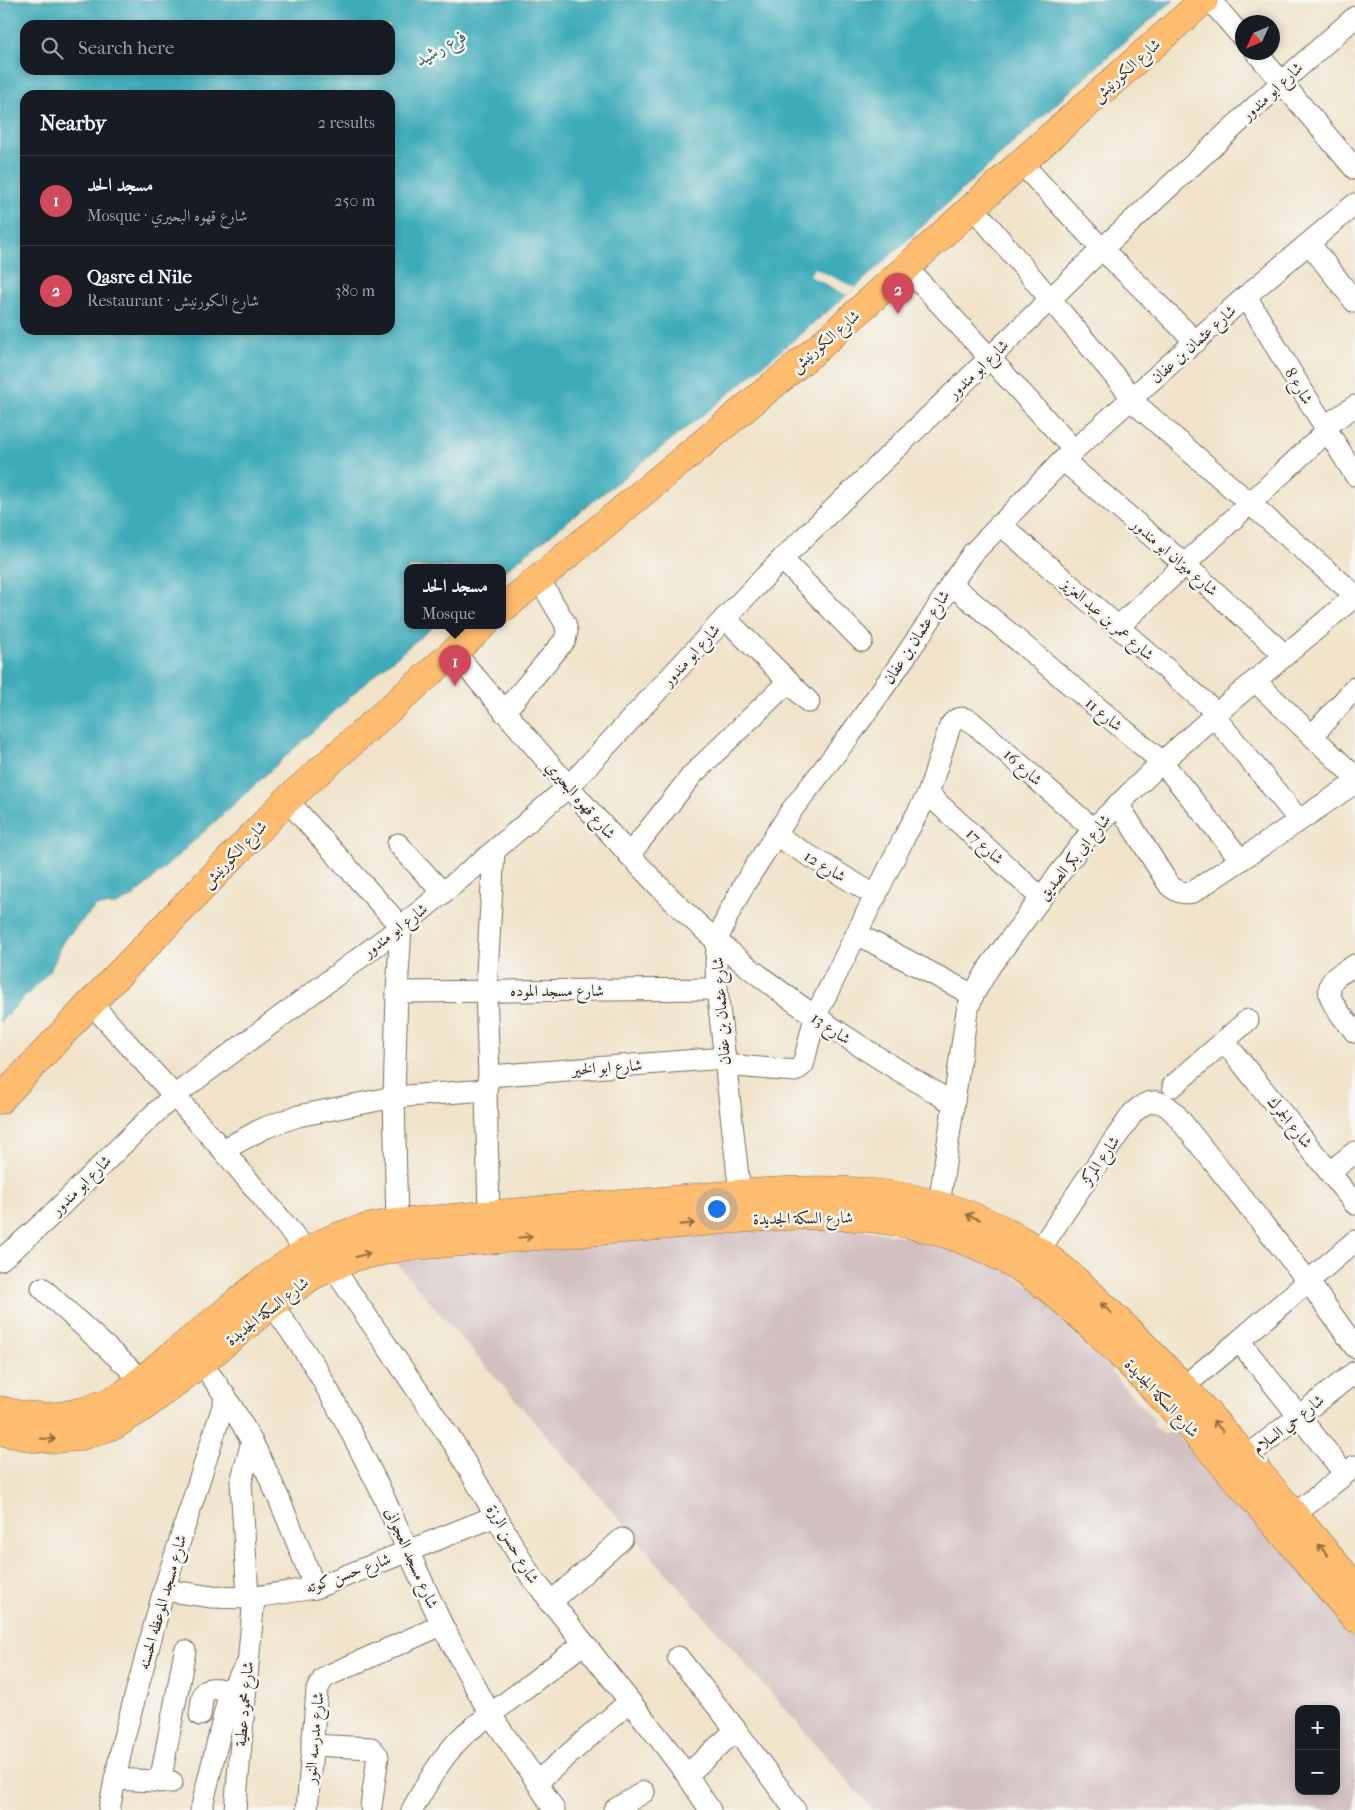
<!DOCTYPE html>
<meta charset="utf-8">
<style>
:root{--surface:#171b24;--page:#20242c;--text:#f1f3f6;--muted:#9ea1a6;--line:#363941;--accent:#d1495b}
body{margin:0;font-family:"IM FELL French Canon",Amiri,serif;background:var(--page);color:var(--text)}
.controls{position:absolute;right:15px;bottom:15px;display:grid;overflow:hidden;border-radius:10px;box-shadow:0 2px 8px #0003}
.controls button{width:45px;height:45px;display:grid;place-items:center;padding:0;border:0;border-bottom:1px solid var(--line);background:var(--surface);color:var(--text);font:25px sans-serif}
.compass{position:absolute;left:1235px;top:15px;width:45px;height:45px;border-radius:50%;background:var(--surface);box-shadow:0 2px 8px #0003;rotate:226deg}
.you{position:absolute;left:716px;top:1208px;width:18px;height:18px;margin:-12px;border:4px solid #fff;border-radius:50%;background:#1a73e8;box-shadow:0 0 0 8px #1a73e833}
.badge{display:grid;place-items:center;width:32px;height:32px;border-radius:50%;background:var(--accent);color:#fff;font-size:16px;font-weight:700}
.pin{position:absolute;translate:-50% -41px;filter:drop-shadow(0 1px 2px #0008)}
.pin::after{content:'';position:absolute;top:26px;width:18px;height:15px;background:inherit;clip-path:polygon(0 0,100% 0,50% 100%)}
.popup{position:absolute;left:404px;top:564px;width:102px;height:65px;box-sizing:border-box;display:grid;place-content:center;border-radius:10px;background:var(--surface);filter:drop-shadow(0 1px 4px #0005);font-size:16px;white-space:nowrap;color:var(--muted)}
.popup b{font-size:19px;color:var(--text)}
.popup::after{content:'';position:absolute;left:50%;top:100%;margin-left:-10px;border:10px solid transparent;border-top-color:var(--surface)}
.list{margin:0;padding:0;list-style:none}
h2{display:flex;justify-content:space-between;align-items:center;height:65px;margin:0;padding:0 20px;font-size:21px}
h2 small{font-size:16px;font-weight:400;color:var(--muted)}
.list li{display:grid;grid-template-columns:32px 1fr auto;gap:15px;align-items:center;box-sizing:border-box;height:90px;padding:0 20px;border-top:1px solid var(--line)}
.list b{display:block;font-size:19px;white-space:nowrap}
.list p{margin:0;font-size:16px;white-space:nowrap;color:var(--muted)}
.list em{font-size:16px;font-style:normal;color:var(--muted)}
.icon{flex:none;width:28px;height:28px;fill:none;stroke:currentColor;stroke-width:2;stroke-linecap:round;stroke-linejoin:round}
.map{position:relative;flex:none;width:1355px;height:1810px;overflow:hidden}
.search{position:absolute;background:var(--surface);box-shadow:0 2px 8px #0003;left:20px;top:20px;width:375px;height:55px;display:flex;align-items:center;gap:12px;box-sizing:border-box;padding:0 18px;border-radius:15px;color:var(--muted);font-size:19px}
.panel{position:absolute;background:var(--surface);box-shadow:0 2px 8px #0003;left:20px;top:90px;width:375px;height:245px;border-radius:15px}
.map>svg:first-child{display:block}
.industrial{fill:#d2bfc0;fill-rule:evenodd}
.water{fill:#3cabba;stroke:#3c6a6c;fill-rule:evenodd}
.pier{fill:#f0e3c9}
.lines{fill:none;stroke-linecap:round;stroke-linejoin:round}
.minor-casing{stroke:#7a6b5a;stroke-width:23}
.major-casing{stroke:#7a6b5a;stroke-width:29}
.minor{stroke:#fff;stroke-width:21}
.major{stroke:#fdbc6f;stroke-width:28}
.oneway{stroke:#926c42}
.labels{text-anchor:middle;dominant-baseline:central;stroke-width:5;stroke-linejoin:round;paint-order:stroke}
.street-label{font-size:16px;fill:#3b2a1e;stroke:#f6f6f2}
.water-label{font-size:18px;font-style:italic;fill:#3b5e5c;stroke:#f6f6f2}
</style>
<div class="map">
<svg width="1355" height="1810" viewBox="0 0 1355 1810">
<rect width="100%" height="100%" fill="#f6f6f2"/>
<filter id="ink" filterUnits="userSpaceOnUse"><feTurbulence type="fractalNoise" baseFrequency=".02" numOctaves="2"/><feDisplacementMap in="SourceGraphic" scale="10" xChannelSelector="R" yChannelSelector="G"/><feConvolveMatrix kernelMatrix="1 2 1 2 8 2 1 2 1" color-interpolation-filters="sRGB"/></filter>
<filter id="wash" filterUnits="userSpaceOnUse"><feTurbulence type="fractalNoise" baseFrequency=".0096" numOctaves="4" result="noise"/><feDisplacementMap in="SourceGraphic" scale="20" xChannelSelector="R" yChannelSelector="G"/><feGaussianBlur stdDeviation="1.12" result="paint"/><feColorMatrix in="noise" values="0 0 0 0 0 0 0 0 0 0 0 0 0 0 0 0 0 1.4 0 .05"/><feComposite in="paint" operator="in"/></filter>
<g filter="url(#wash)">
<rect width="100%" height="100%" fill="#f0e3c9"/>
<!-- industrial -->
<path class="industrial" d="M733 1227 860 1229 941 1243 995 1265 1043 1294 1116 1360 1112 1373 1155 1421 1152 1425 1164 1435 1173 1429 1200 1463 1207 1459 1355 1631V1810H873L395 1262ZM1299 1709H1336V1791H1299Z"/>
<!-- water -->
<path class="water" d="M0 0H1174L1114 51 847 295 714 406 503 572 502 567H408V625H435L373 676 134 896 116 905 96 906 64 940 59 949 55 961 49 972 0 1022ZM25 25H390V70H25ZM25 95H390V330H25Z"/>
<!-- pier -->
<path class="pier" d="M814 268 855 288 847 295 810 276Z"/>
</g>
<g filter="url(#ink)">
<g class="lines">
<!-- minor casing -->
<g class="minor-casing">
<g id="minor">
<path d="M1210 0 1242 37"/>
<path d="M1256 52 1355 169"/>
<path d="M1021 163 1102 249 1196 342"/>
<path d="M973 207 1133 398"/>
<path d="M1309 243 1355 302"/>
<path d="M907 268 1074 450"/>
<path d="M1246 296 1297 382 1355 475"/>
<path d="M1131 400 1355 595"/>
<path d="M1324 427 1355 406"/>
<path d="M1063 460 1184 564 1285 655"/>
<path d="M1000 524 1217 713"/>
<path d="M782 559 862 641"/>
<path d="M951 584 1162 762 1241 860"/>
<path d="M725 618 809 702"/>
<path d="M1118 627 1327 431"/>
<path d="M453 651C498 704 543 757 588 809 621 845 653 883 689 916 768 990 860 1048 953 1103"/>
<path d="M1255 681 1355 777"/>
<path d="M504 712 565 640 567 631 565 623 539 579"/>
<path d="M1214 716 1299 820"/>
<path d="M1313 735 1355 688"/>
<path d="M928 794 1041 898"/>
<path d="M287 800 401 927 397 992 394 1097 397 1223"/>
<path d="M1118 804 1169 885C1177 892 1183 894 1193 892L1355 783"/>
<path d="M775 835 876 896"/>
<path d="M398 844 443 893"/>
<path d="M629 855 693 774 789 681"/>
<path d="M857 934 973 995"/>
<path d="M1355 965C1349 969 1340 973 1335 978 1318 994 1345 1019 1355 1032"/>
<path d="M397 992 717 989"/>
<path d="M91 1003 223 1150 307 1251"/>
<path d="M1224 1041 1355 1204"/>
<path d="M725 1065 795 1071 803 1065 815 1017 905 836 928 794 950 726C956 717 963 716 972 722L1093 829"/>
<path d="M489 1076 724 1058"/>
<path d="M1173 1086 1248 1020"/>
<path d="M223 1150 264 1128 298 1116 394 1097 486 1090"/>
<path d="M1330 1172 1355 1152"/>
<path d="M740 1194 717 989 716 965 717 941 728 915 745 883 791 811 850 735 898 667 930 620 951 584 973 553 1063 460 1246 296 1355 204"/>
<path d="M939 1205 967 1011 973 995 990 966 1093 829 1162 762 1217 713 1355 596"/>
<path d="M489 1215 486 1090 489 1076 486 991 494 851"/>
<path d="M1039 1251 1082 1186 1133 1113C1150 1096 1163 1099 1177 1116L1308 1281 1355 1347"/>
<path d="M0 1260C63 1210 114 1148 174 1096L401 927 494 851 569 786 725 618 782 559 1102 249 1282 82 1355 17"/>
<path d="M332 1266 455 1445 530 1575 662 1742 687 1775 710 1810"/>
<path d="M42 1288 142 1380"/>
<path d="M272 1304 314 1365 348 1426 379 1487 442 1625 490 1714 537 1782 554 1810"/>
<path d="M1239 1341 1345 1474"/>
<path d="M201 1363C253 1427 285 1511 315 1588"/>
<path d="M1172 1396 1239 1341 1355 1241"/>
<path d="M1245 1458 1355 1372"/>
<path d="M1294 1515 1355 1466"/>
<path d="M164 1590 212 1597 248 1598 315 1588 496 1516"/>
<path d="M248 1598 241 1482 252 1442"/>
<path d="M550 1603 622 1539"/>
<path d="M678 1657 736 1730 795 1810"/>
<path d="M200 1715C204 1687 201 1686 230 1691"/>
<path d="M312 1745 371 1748 378 1756 371 1807"/>
<path d="M687 1775 736 1730"/>
<path d="M115 1779 172 1782"/>
<path d="M160 1782 185 1651"/>
<path d="M537 1782 629 1702"/>
<path d="M109 1810 123 1741 164 1590 226 1397"/>
<path d="M201 1810 230 1691 246 1666"/>
<path d="M235 1810 254 1598"/>
<path d="M307 1810 317 1690 323 1679 329 1675 442 1625"/>
<path d="M412 1810C428 1782 442 1755 466 1733L583 1644"/>
<path d="M614 1810 644 1792"/>
</g>
</g>
<!-- major casing -->
<g class="major-casing">
<g id="major">
<path d="M502 609 818 348 1021 163 1204 0"/>
<path d="M0 1100 91 1003 287 800 484 625"/>
<path d="M0 1410C45 1423 83 1416 123 1395 157 1368 190 1340 224 1313 256 1286 289 1259 327 1241 349 1231 373 1226 397 1223 481 1215 565 1208 649 1202 788 1190 917 1168 1040 1252 1073 1275 1100 1303 1128 1330 1210 1410 1281 1500 1355 1587"/>
<path d="M0 1431 34 1438 56 1439 78 1437 115 1425 145 1406 201 1363 272 1304 312 1276 355 1257 402 1247C484 1240 566 1233 647 1227 771 1217 890 1196 1004 1259 1049 1283 1084 1319 1120 1354 1204 1437 1278 1529 1355 1618"/>
</g>
</g>
<!-- minor -->
<use href="#minor" class="minor"/>
<!-- major -->
<use href="#major" class="major"/>
</g>
<!-- one-way arrows -->
<defs><path id="oneway-shaft" d="M-6 0H5M1.5-3L5.5 0L1.5 3" fill="none" stroke-width="1.6" stroke-linecap="round" stroke-linejoin="round" transform="scale(1.25)"/></defs>
<g class="oneway">
<use href="#oneway-shaft" transform="translate(973 1217) rotate(-158)"/>
<use href="#oneway-shaft" transform="translate(687 1224) rotate(-5)"/>
<use href="#oneway-shaft" transform="translate(525 1237) rotate(-5)"/>
<use href="#oneway-shaft" transform="translate(363 1255) rotate(-15)"/>
<use href="#oneway-shaft" transform="translate(1106 1308) rotate(-136)"/>
<use href="#oneway-shaft" transform="translate(1218 1426) rotate(-131)"/>
<use href="#oneway-shaft" transform="translate(48 1439) rotate(3)"/>
<use href="#oneway-shaft" transform="translate(1323 1550) rotate(-130)"/>
</g>
</g>
<g class="labels">
<!-- street labels -->
<g class="street-label">
<text transform="translate(1126 70) rotate(-42)">شارع الكورنيش</text>
<text transform="translate(1272 91) rotate(-43)">شارع ابو مندور</text>
<text transform="translate(825 341) rotate(-41)">شارع الكورنيش</text>
<text transform="translate(1193 344) rotate(-42)">شارع عثمان بن عفان</text>
<text transform="translate(978 369) rotate(-44)">شارع ابو مندور</text>
<text transform="translate(1299 386) rotate(59)">شارع 8</text>
<text transform="translate(1175 557) rotate(41)">شارع ميزان ابو مندور</text>
<text transform="translate(1108 619) rotate(41)">شارع عمر بن عبد العزيز</text>
<text transform="translate(916 637) rotate(-57)">شارع عثمان بن عفان</text>
<text transform="translate(691 655) rotate(-48)">شارع ابو مندور</text>
<text transform="translate(1104 714) rotate(40)">شارع 11</text>
<text transform="translate(1023 767) rotate(42)">شارع 16</text>
<text transform="translate(581 800) rotate(49)">شارع قهوه البحيري</text>
<text transform="translate(985 846) rotate(43)">شارع 17</text>
<text transform="translate(234 854) rotate(-46)">شارع الكورنيش</text>
<text transform="translate(1074 857) rotate(-51)">شارع ابى بكر الصديق</text>
<text transform="translate(825 866) rotate(31)">شارع 12</text>
<text transform="translate(395 930) rotate(-38)">شارع ابو مندور</text>
<text x="557" y="990">شارع مسجد الموده</text>
<text transform="translate(721 1011) rotate(-94)">شارع عثمان بن عفان</text>
<text transform="translate(831 1028) rotate(34)">شارع 13</text>
<text transform="translate(607 1067) rotate(-4)">شارع ابو الخير</text>
<text transform="translate(1290 1122) rotate(51)">شارع الجمرك</text>
<text transform="translate(1100 1160) rotate(-55)">شارع المركز</text>
<text transform="translate(81 1185) rotate(-45)">شارع ابو مندور</text>
<text transform="translate(803 1218) rotate(-1)">شارع السكة الجديدة</text>
<text transform="translate(267 1311) rotate(-38)">شارع السكة الجديدة</text>
<text transform="translate(1162 1398) rotate(47)">شارع السكة الجديدة</text>
<text transform="translate(1288 1424) rotate(-38)">شارع حي السلام</text>
<text transform="translate(513 1544) rotate(60)">شارع حسن الرزة</text>
<text transform="translate(412 1558) rotate(66)">شارع مسجد العجوانى</text>
<text transform="translate(348 1573) rotate(-20)">شارع حسن كوته</text>
<text transform="translate(162 1602) rotate(-74)">شارع مسجد الموعظه الحسنه</text>
<text transform="translate(244 1704) rotate(-85)">شارع محمود عطية</text>
<text transform="translate(314 1738) rotate(-85)">شارع مدرسه النور</text>
</g>
<!-- water labels -->
<g class="water-label">
<text transform="translate(441 48) rotate(-30)">فرع رشيد</text>
</g>
</g>
</svg>
<div class="controls">
<button>+</button>
<button>−</button>
</div>
<svg class="compass" viewBox="-18 -18 36 36"><path d="M0-13l5 13h-10z" fill="#e53935"/><path d="M0 13l5-13h-10z" fill="#9ea1a6"/></svg>
<div class="you"></div>
<div class="pin badge" style="left:455px;top:686px">1</div>
<div class="popup"><b>مسجد الحد</b>Mosque</div>
<div class="pin badge" style="left:898px;top:314px">2</div>
<div class="search"><svg class="icon" aria-label="search" viewBox="0 0 24 24"><circle cx="10" cy="10" r="6"/><path d="M15 15l6 6"/></svg>Search here</div>
<section class="panel">
<h2>Nearby<small>2 results</small></h2>
<ul class="list">
<li><span class="badge">1</span><div><b>مسجد الحد</b><p>Mosque · شارع قهوه البحيري</p></div><em>250 m</em></li>
<li><span class="badge">2</span><div><b>Qasre el Nile</b><p>Restaurant · شارع الكورنيش</p></div><em>380 m</em></li>
</ul>
</section>
</div>
